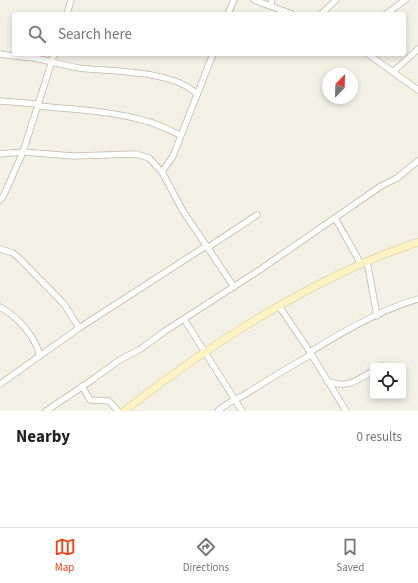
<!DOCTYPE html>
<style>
:root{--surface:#fff;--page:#f6f6f6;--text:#222;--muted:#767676;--line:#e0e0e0;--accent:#ff3e10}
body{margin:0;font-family:"Source Sans 3",sans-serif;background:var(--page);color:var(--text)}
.controls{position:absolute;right:12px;bottom:12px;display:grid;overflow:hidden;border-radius:4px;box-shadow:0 2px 6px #0003}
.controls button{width:36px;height:36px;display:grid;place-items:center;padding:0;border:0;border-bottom:1px solid var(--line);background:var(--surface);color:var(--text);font:20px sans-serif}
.compass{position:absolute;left:322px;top:68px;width:36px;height:36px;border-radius:50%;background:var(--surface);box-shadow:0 2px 6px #0003;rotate:23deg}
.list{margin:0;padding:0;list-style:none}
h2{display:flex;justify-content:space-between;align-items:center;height:52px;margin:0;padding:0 16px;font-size:17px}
h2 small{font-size:13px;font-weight:400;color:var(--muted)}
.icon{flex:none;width:22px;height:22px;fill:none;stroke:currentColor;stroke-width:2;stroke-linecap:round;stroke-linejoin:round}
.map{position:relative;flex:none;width:418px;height:411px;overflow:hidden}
.search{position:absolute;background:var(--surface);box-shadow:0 2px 6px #0003;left:12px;right:12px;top:12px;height:44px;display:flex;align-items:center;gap:10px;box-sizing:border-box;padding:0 14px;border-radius:4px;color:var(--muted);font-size:15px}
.sheet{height:116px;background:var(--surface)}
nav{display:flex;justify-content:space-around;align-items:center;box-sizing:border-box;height:56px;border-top:1px solid var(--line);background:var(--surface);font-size:11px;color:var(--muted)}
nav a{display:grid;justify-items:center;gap:2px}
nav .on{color:var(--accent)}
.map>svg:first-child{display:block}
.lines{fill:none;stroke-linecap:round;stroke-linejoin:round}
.street-casing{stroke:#bfb8a7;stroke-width:7}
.secondary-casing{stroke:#d5c693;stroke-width:8}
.street{stroke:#fff;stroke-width:5.5}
.secondary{stroke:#fff3c3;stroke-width:7}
</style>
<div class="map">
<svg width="418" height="411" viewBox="0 0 418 411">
<rect width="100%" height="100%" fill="#f3f0e5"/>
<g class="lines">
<!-- street casing -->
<g class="street-casing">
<g id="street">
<path d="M254 0 292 14"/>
<path d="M270 6 272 0"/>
<path d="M67 14 71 0"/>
<path d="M228 14 234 0"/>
<path d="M321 14 336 0"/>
<path d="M386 14 405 0"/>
<path d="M0 54C11 56 22 57 34 58 49 61 63 65 79 68 112 72 173 70 197 94"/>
<path d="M368 54 418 90"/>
<path d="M393 72 418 49"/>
<path d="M0 101 38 104"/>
<path d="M38 106C73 109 111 111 146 121 158 124 169 130 180 135"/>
<path d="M0 154 23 152 73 156 136 154 149 158 162 172 183 211 234 287"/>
<path d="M162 172 173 156 213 54"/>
<path d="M0 200 3 197 23 152 54 54"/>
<path d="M335 218 361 264"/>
<path d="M207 248 257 215"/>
<path d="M0 249 13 253 19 258 64 304 79 328"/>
<path d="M367 261 377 316"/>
<path d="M279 306 310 352 346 411"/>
<path d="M0 307C18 317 35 336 40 356"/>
<path d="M184 319 242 411"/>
<path d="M310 352C342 332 382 309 418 299"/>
<path d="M382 366H383"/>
<path d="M328 382C348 388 356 381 373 371"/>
<path d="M0 384 79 328 206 246"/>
<path d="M82 386 90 400 109 401 118 411"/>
<path d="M46 411 92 380 118 361 142 348 165 331 261 269 381 186 397 178 418 161"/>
<path d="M218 411C226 403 235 400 244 395 267 381 288 367 311 355"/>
</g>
</g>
<!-- secondary casing -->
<g class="secondary-casing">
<path id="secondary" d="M124 411C197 354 276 302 361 264 380 255 399 249 418 242"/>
</g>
<!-- street -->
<use href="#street" class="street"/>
<!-- secondary -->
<use href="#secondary" class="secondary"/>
</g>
</svg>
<div class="controls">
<button><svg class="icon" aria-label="locate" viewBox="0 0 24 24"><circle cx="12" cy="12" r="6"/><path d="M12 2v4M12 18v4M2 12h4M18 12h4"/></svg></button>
</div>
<svg class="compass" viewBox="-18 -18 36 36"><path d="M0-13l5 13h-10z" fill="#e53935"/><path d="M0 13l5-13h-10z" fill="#767676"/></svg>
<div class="search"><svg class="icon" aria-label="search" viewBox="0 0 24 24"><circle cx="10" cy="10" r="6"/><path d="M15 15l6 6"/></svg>Search here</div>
</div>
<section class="sheet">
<h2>Nearby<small>0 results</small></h2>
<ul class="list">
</ul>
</section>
<nav>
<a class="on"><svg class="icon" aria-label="map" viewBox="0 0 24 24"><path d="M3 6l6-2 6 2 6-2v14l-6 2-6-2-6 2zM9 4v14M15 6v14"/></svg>Map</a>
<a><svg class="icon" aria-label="directions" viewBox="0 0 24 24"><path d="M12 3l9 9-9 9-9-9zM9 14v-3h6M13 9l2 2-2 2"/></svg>Directions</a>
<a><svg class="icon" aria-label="saved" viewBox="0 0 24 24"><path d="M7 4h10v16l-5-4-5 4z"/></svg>Saved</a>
</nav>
